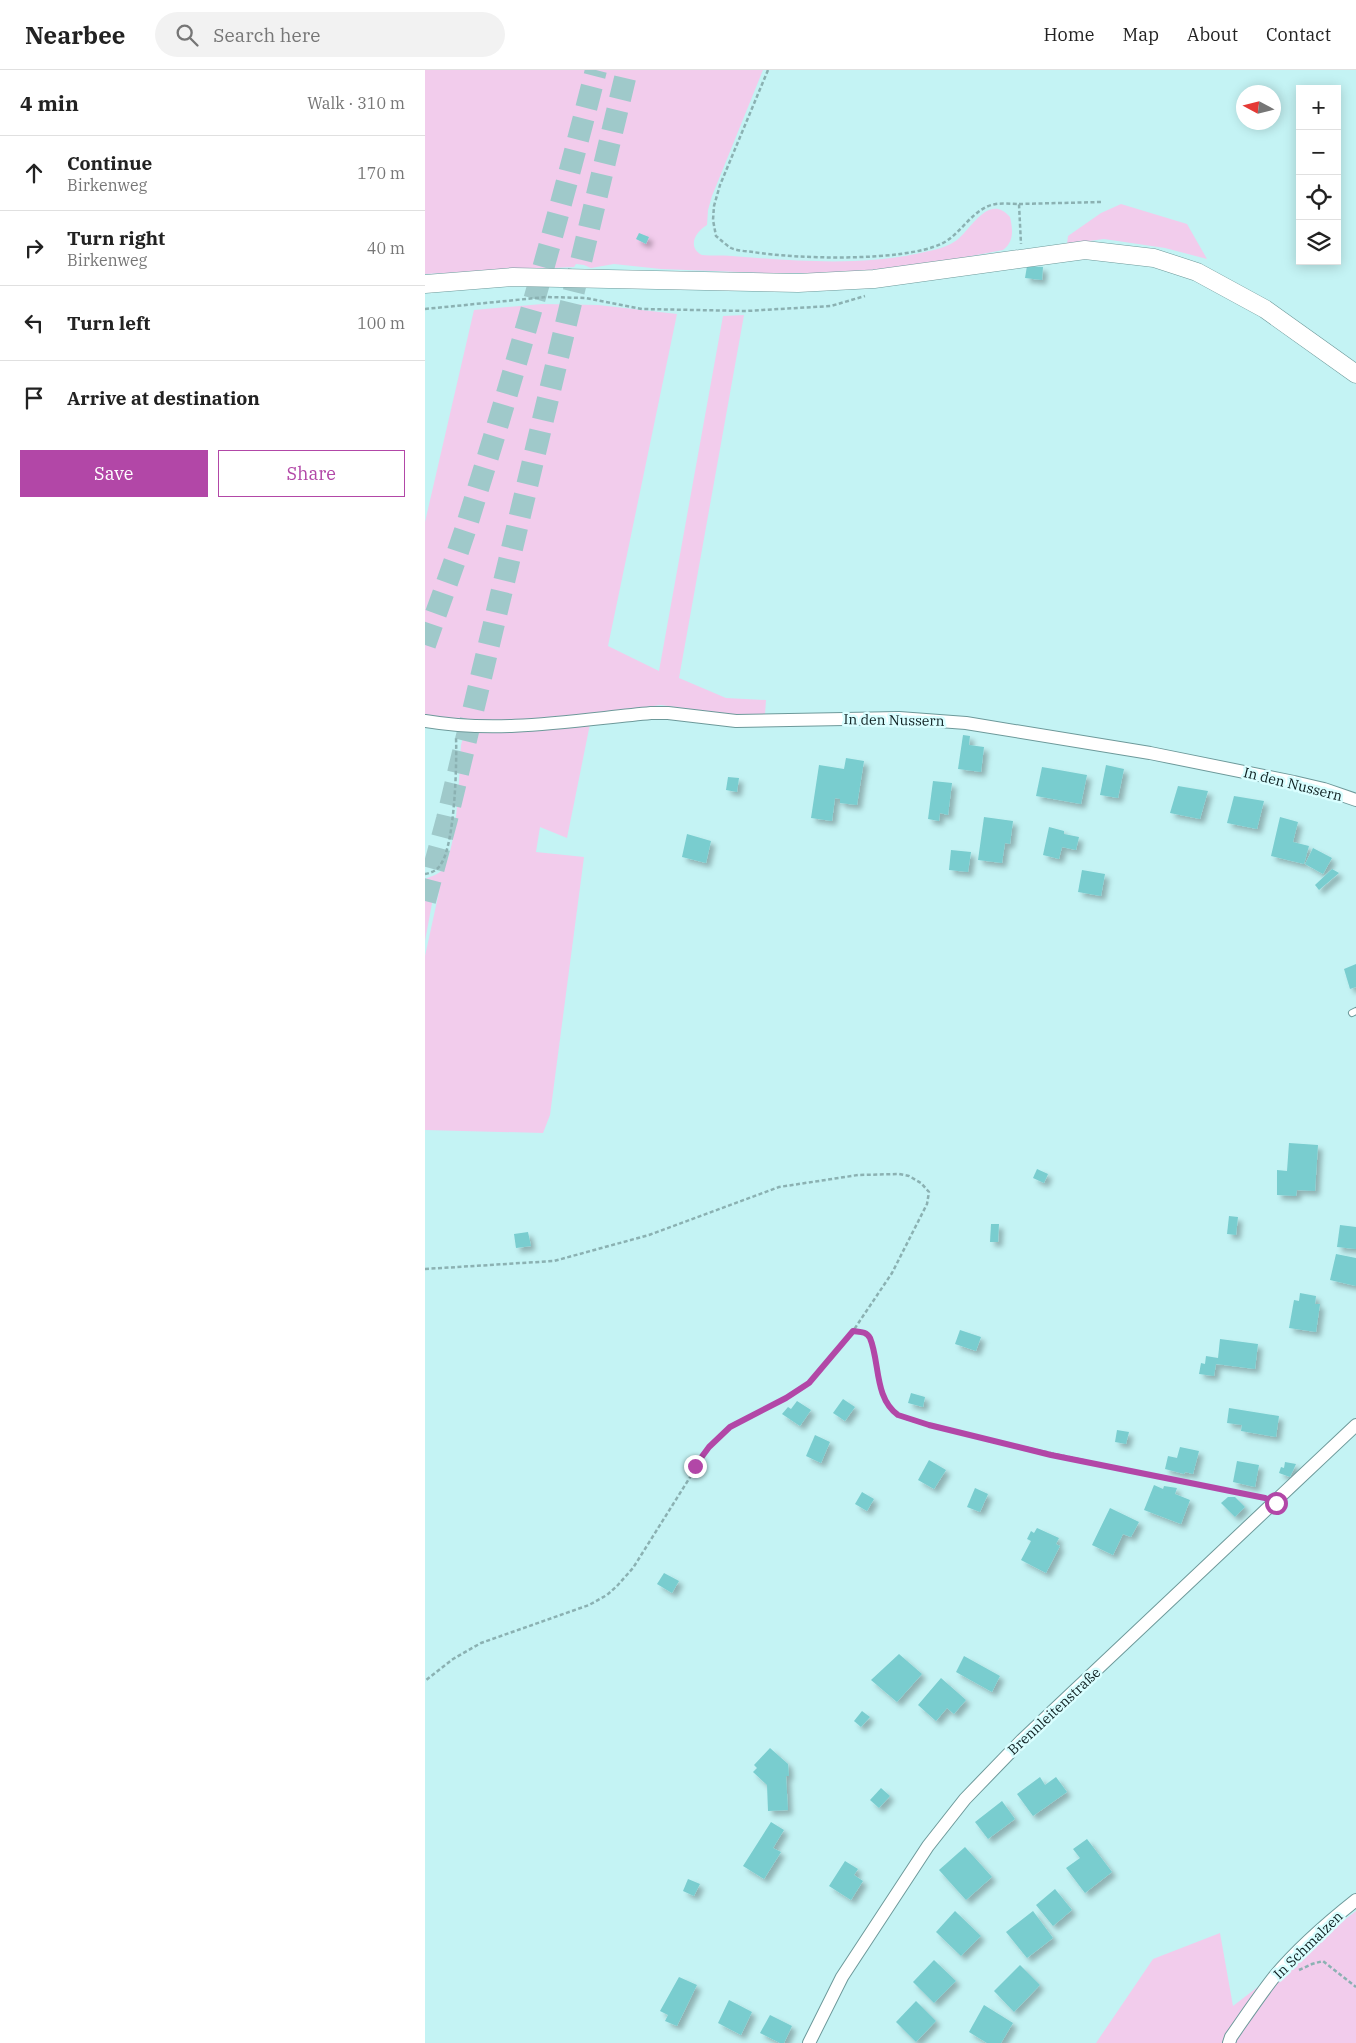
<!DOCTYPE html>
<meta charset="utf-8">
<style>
:root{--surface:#fff;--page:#f2f2f2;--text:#222;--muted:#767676;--line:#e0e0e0;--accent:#b247a7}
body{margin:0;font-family:"IBM Plex Serif",serif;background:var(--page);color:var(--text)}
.controls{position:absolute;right:15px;top:15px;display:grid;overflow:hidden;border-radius:0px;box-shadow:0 2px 12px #0003}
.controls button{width:45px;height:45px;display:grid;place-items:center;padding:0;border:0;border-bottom:1px solid var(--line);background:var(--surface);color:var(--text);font:25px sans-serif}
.compass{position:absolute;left:811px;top:15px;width:45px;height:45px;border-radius:50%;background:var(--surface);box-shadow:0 2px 12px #0003;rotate:277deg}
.stop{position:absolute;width:15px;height:15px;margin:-11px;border:4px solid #b247a7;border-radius:50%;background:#fff}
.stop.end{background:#b247a7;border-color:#fff;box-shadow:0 1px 5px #0008}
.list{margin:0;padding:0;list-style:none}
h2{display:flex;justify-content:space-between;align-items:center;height:65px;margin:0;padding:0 20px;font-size:21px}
h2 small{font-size:16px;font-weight:400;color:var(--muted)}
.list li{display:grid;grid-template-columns:32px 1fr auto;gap:15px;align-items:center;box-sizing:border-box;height:75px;padding:0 20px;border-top:1px solid var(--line)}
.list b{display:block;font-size:19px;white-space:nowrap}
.list p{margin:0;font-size:16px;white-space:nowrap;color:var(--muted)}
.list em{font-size:16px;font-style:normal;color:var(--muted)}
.actions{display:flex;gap:10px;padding:15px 20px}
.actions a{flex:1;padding:11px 0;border:1px solid var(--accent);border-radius:0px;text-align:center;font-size:18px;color:var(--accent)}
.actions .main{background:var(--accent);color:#fff}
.icon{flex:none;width:28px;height:28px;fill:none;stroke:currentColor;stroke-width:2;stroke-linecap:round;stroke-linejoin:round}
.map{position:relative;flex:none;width:931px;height:1973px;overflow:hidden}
header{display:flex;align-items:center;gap:30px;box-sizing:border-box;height:70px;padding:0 25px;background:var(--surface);border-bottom:1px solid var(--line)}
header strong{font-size:24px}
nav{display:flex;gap:28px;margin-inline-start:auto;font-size:18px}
.search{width:350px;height:45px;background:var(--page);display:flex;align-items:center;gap:12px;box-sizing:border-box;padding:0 18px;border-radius:28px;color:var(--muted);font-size:19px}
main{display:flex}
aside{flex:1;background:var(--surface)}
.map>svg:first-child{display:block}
.green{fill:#f2ccec}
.building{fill:#79cdcf;filter:url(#shadow)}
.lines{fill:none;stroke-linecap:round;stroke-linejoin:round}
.highway-tunnel{stroke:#9fc9ca;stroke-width:22;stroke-dasharray:22 11;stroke-linecap:butt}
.lane-casing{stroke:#6d999a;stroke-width:8}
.street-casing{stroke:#6d999a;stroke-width:14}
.secondary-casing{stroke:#6d999a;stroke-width:19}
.path{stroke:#8bb1b2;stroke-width:2.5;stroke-dasharray:4 2.5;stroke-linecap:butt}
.lane{stroke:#fff;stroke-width:6}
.street{stroke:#fff;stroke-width:12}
.secondary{stroke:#fff;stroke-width:18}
.route{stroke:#b247a7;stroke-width:6}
.labels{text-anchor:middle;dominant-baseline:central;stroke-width:5;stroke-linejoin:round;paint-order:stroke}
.street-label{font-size:14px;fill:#0d1f20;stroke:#d9feff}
</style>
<header>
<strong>Nearbee</strong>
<div class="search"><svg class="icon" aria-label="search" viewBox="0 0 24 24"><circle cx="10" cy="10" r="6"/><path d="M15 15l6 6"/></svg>Search here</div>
<nav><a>Home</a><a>Map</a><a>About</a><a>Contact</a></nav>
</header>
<main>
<aside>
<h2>4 min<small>Walk · 310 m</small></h2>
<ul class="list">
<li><svg class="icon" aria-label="ahead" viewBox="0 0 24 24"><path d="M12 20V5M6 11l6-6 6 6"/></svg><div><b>Continue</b><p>Birkenweg</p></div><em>170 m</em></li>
<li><svg class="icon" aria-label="right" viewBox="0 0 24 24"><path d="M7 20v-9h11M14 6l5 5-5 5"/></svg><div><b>Turn right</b><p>Birkenweg</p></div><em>40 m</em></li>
<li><svg class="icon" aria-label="left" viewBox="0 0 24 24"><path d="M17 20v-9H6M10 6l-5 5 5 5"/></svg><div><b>Turn left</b></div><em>100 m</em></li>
<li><svg class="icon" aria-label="arrive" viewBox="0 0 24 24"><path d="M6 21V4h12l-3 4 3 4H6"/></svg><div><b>Arrive at destination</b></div></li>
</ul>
<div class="actions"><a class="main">Save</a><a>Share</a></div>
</aside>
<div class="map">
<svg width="931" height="1973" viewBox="0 0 931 1973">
<defs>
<filter id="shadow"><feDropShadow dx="4.5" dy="4.5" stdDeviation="2.5" flood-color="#0004"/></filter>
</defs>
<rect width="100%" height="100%" fill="#c4f3f4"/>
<!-- green -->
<g class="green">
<path d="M0 0H338L287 126 283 140 282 155C270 162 262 177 277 185 287 186 297 185 307 186 373 191 439 197 504 181 514 179 524 176 532 170 547 158 564 123 585 147 588 160 589 172 578 180L510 193 417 203H339L236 199 189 194 166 198 159 195 151 194 149 197 0 204Z"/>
<path d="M696 134 762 154 782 189 740 178 679 169 642 174 643 166 676 143Z"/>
<path d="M117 234 173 235 252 244 183 576 234 601 298 246 319 245 254 608 301 628 341 630 340 644 314 646 236 635 163 645 77 652 38 650 0 645V452L49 240Z"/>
<path d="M165 654 142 768 115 757 111 782 159 787 125 1045 118 1063 0 1060V886L14 822 8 828 0 871V809C6 806 13 805 17 800 33 780 34 702 36 675L38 668 46 663Z"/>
<path d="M931 1841V1973H671L728 1889 795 1863 808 1936Z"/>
</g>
<!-- building -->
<g class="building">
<path d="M214 163 224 167 221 174 211 169Z"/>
<path d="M602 196 618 197 617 210 600 208Z"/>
<path d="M538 665 545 666 544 675 559 677 556 702 533 699Z"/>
<path d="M421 688 439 691 432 735 415 733V729L410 728 407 751 386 748 394 695 419 699Z"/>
<path d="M681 695 699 699 693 728 675 725Z"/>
<path d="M617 697 662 705 656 734 611 726Z"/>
<path d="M303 707 314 708 312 722 301 720Z"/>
<path d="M508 711 527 713 523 745 515 743 514 751 503 749Z"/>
<path d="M753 716 783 721 775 749 745 743Z"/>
<path d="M809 726 839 731 832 759 802 753Z"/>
<path d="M559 747 588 751 585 774 580 773 577 793 553 790Z"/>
<path d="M855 747 873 752 868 772 884 776 879 794 846 786Z"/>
<path d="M624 757 639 761V764L654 767 651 780 637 777 634 789 618 785Z"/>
<path d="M262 764 286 771 281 793 257 787Z"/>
<path d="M888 778 907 788 898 804 880 794Z"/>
<path d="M526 780 546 782 543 802 524 800Z"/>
<path d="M907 799 914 803 894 820 890 815Z"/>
<path d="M657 800 680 804 676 826 653 822Z"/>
<path d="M931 894V917L925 919 919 899Z"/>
<path d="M864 1073 893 1075 890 1121 872 1120 871 1126 852 1125V1100L862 1101Z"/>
<path d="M612 1099 623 1104 619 1113 608 1108Z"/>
<path d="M804 1146 813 1147 811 1165 802 1164Z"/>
<path d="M566 1154H574L573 1172H565Z"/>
<path d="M915 1155 931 1157V1179L912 1177Z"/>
<path d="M103 1162 106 1176 91 1178 89 1164Z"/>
<path d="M911 1184 931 1188V1216L905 1210Z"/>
<path d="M875 1223 891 1226 890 1234H895L891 1262 864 1258 869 1230 874 1231Z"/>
<path d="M535 1260 556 1267 551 1281 530 1274Z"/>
<path d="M795 1269 833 1274 830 1299 791 1294 789 1306 774 1304 776 1293 780 1294 781 1286 793 1288Z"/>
<path d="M486 1323 500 1327 498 1337 483 1333Z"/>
<path d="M418 1329 430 1337 420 1351 408 1343Z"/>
<path d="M372 1331 386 1340 375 1356 357 1344 363 1337 366 1339Z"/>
<path d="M804 1338 854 1346 851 1367 816 1361 817 1355 802 1353Z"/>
<path d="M692 1360 704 1362 701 1374 690 1372Z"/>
<path d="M390 1365 405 1372 396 1393 381 1386Z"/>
<path d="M755 1377 774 1381 768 1404 760 1402 759 1404 740 1399 743 1386 752 1388Z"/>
<path d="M504 1390 521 1400 509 1419 493 1410Z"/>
<path d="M812 1391 834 1395 830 1417 808 1412Z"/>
<path d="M860 1392 871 1394 865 1407 854 1403 856 1397 859 1398Z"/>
<path d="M729 1415 738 1419 739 1416 752 1418 750 1424 765 1430 756 1454 719 1440Z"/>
<path d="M550 1418 563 1424 555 1442 542 1437Z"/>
<path d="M437 1422 449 1429 442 1441 430 1434Z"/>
<path d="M803 1427H810L820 1437 810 1447 796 1433Z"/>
<path d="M685 1438 714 1452 706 1467 698 1464 688 1485 667 1475Z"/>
<path d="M612 1458 634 1468 631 1474 635 1476 621 1503 596 1490 606 1471 602 1469 606 1461 609 1463Z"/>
<path d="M239 1503 254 1511 247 1523 232 1514Z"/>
<path d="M474 1584 497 1604 472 1632 446 1610Z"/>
<path d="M539 1586 575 1606 567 1622 531 1602Z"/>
<path d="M516 1608 541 1630 529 1644 522 1638 511 1651 493 1635Z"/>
<path d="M437 1641 445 1647 436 1657 429 1651Z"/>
<path d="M345 1678 363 1694 364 1706H361L363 1740 343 1741 342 1715 328 1702 332 1698 329 1695Z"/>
<path d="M615 1707 620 1715 631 1707 642 1722 608 1746 592 1724Z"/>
<path d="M456 1718 465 1726 454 1738 445 1730Z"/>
<path d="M577 1731 590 1749 563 1769 550 1752Z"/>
<path d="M346 1752 359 1760 348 1778 356 1782 339 1809 318 1796Z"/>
<path d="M662 1769 687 1802 660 1823 641 1798 655 1788 648 1779Z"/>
<path d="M540 1777 567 1807 541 1830 514 1800Z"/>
<path d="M420 1791 433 1799 429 1805 438 1811 426 1830 404 1816Z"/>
<path d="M263 1809 275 1814 269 1826 258 1821Z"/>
<path d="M630 1819 647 1840 628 1856 611 1835Z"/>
<path d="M530 1841 556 1866 536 1886 511 1862Z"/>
<path d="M608 1841 628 1868 602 1888 581 1862Z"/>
<path d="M509 1890 531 1911 509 1933 488 1912Z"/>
<path d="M595 1895 615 1915 589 1942 569 1921Z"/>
<path d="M254 1907 272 1915 252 1956 240 1951 243 1945 235 1941Z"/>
<path d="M304 1930 327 1942 316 1965 293 1953Z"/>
<path d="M491 1931 511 1951 491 1972 471 1952Z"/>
<path d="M559 1935 588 1953 576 1973H562L544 1962Z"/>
<path d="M345 1945 367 1956 359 1973H355L335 1963Z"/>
</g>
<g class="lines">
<!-- highway-tunnel -->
<g class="highway-tunnel">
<path d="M0 575C16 528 34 482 48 435 93 291 134 146 171 0"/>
<path d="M0 831 22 749 202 0"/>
</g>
<!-- lane casing -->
<g class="lane-casing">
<path id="lane" d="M927 943 931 941"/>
</g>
<!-- street casing -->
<g class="street-casing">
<g id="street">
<path d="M0 651C76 664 151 650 226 643H243L311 651 474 648 541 653 725 683 869 712 899 719 931 730"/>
<path d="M384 1973 417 1907 503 1776 540 1729 597 1670 931 1355"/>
<path d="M804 1973 806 1967C820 1947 834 1926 849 1907 873 1878 902 1853 931 1830"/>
</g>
</g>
<!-- secondary casing -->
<g class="secondary-casing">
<path id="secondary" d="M0 214 88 207 373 213 449 209 660 180 729 188 772 202 840 239 931 304"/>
</g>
<!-- path -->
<g class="path">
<path d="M343 0 295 115 289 136 288 150 291 166C296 170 301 175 306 178 312 181 321 181 328 182 372 189 477 192 516 174 536 165 548 137 571 134 578 133 586 134 594 134L596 174"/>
<path d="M594 134 676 132"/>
<path d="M0 239 121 227 161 228 217 239 321 241 406 236 440 226"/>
<path d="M0 804C6 803 13 800 16 794 30 773 32 693 31 667"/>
<path d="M0 1199 129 1191 224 1165 354 1117 433 1105 474 1104 484 1106 496 1113 504 1122 502 1134 467 1203 428 1261 384 1313 348 1335 310 1353 284 1377 208 1498 192 1516 182 1525 164 1535 56 1573 28 1589 0 1611"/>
<path d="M428 1261 440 1263 445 1268C454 1292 449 1323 470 1343 479 1352 527 1360 542 1364 640 1387 737 1407 836 1427"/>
<path d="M874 1900 887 1894 898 1891 931 1917"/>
</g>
<!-- lane -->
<use href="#lane" class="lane"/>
<!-- street -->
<use href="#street" class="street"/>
<!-- secondary -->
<use href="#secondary" class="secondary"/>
</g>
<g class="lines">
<!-- route -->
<path class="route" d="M270 1396 284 1377 305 1357 361 1328 384 1313 428 1261C435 1262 441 1261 445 1268 455 1292 449 1328 473 1345L504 1355 626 1385 840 1428 851 1433"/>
</g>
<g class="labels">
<!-- street labels -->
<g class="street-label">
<text transform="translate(469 650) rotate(1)">In den Nussern</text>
<text transform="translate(868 714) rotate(14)">In den Nussern</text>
<text transform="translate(629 1641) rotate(-43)">Brennleitenstraße</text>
<text transform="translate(883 1875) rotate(-44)">In Schmalzen</text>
</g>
</g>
</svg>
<div class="controls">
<button>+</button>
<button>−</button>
<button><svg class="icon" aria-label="locate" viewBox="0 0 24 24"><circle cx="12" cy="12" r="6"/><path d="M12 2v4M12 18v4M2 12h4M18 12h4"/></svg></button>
<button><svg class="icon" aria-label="layers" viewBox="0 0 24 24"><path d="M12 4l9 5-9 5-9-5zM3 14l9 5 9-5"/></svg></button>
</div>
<svg class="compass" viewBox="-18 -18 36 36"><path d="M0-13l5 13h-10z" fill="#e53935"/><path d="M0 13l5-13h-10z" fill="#767676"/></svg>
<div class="stop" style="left:851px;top:1433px"></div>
<div class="stop end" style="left:270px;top:1396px"></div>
</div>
</main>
